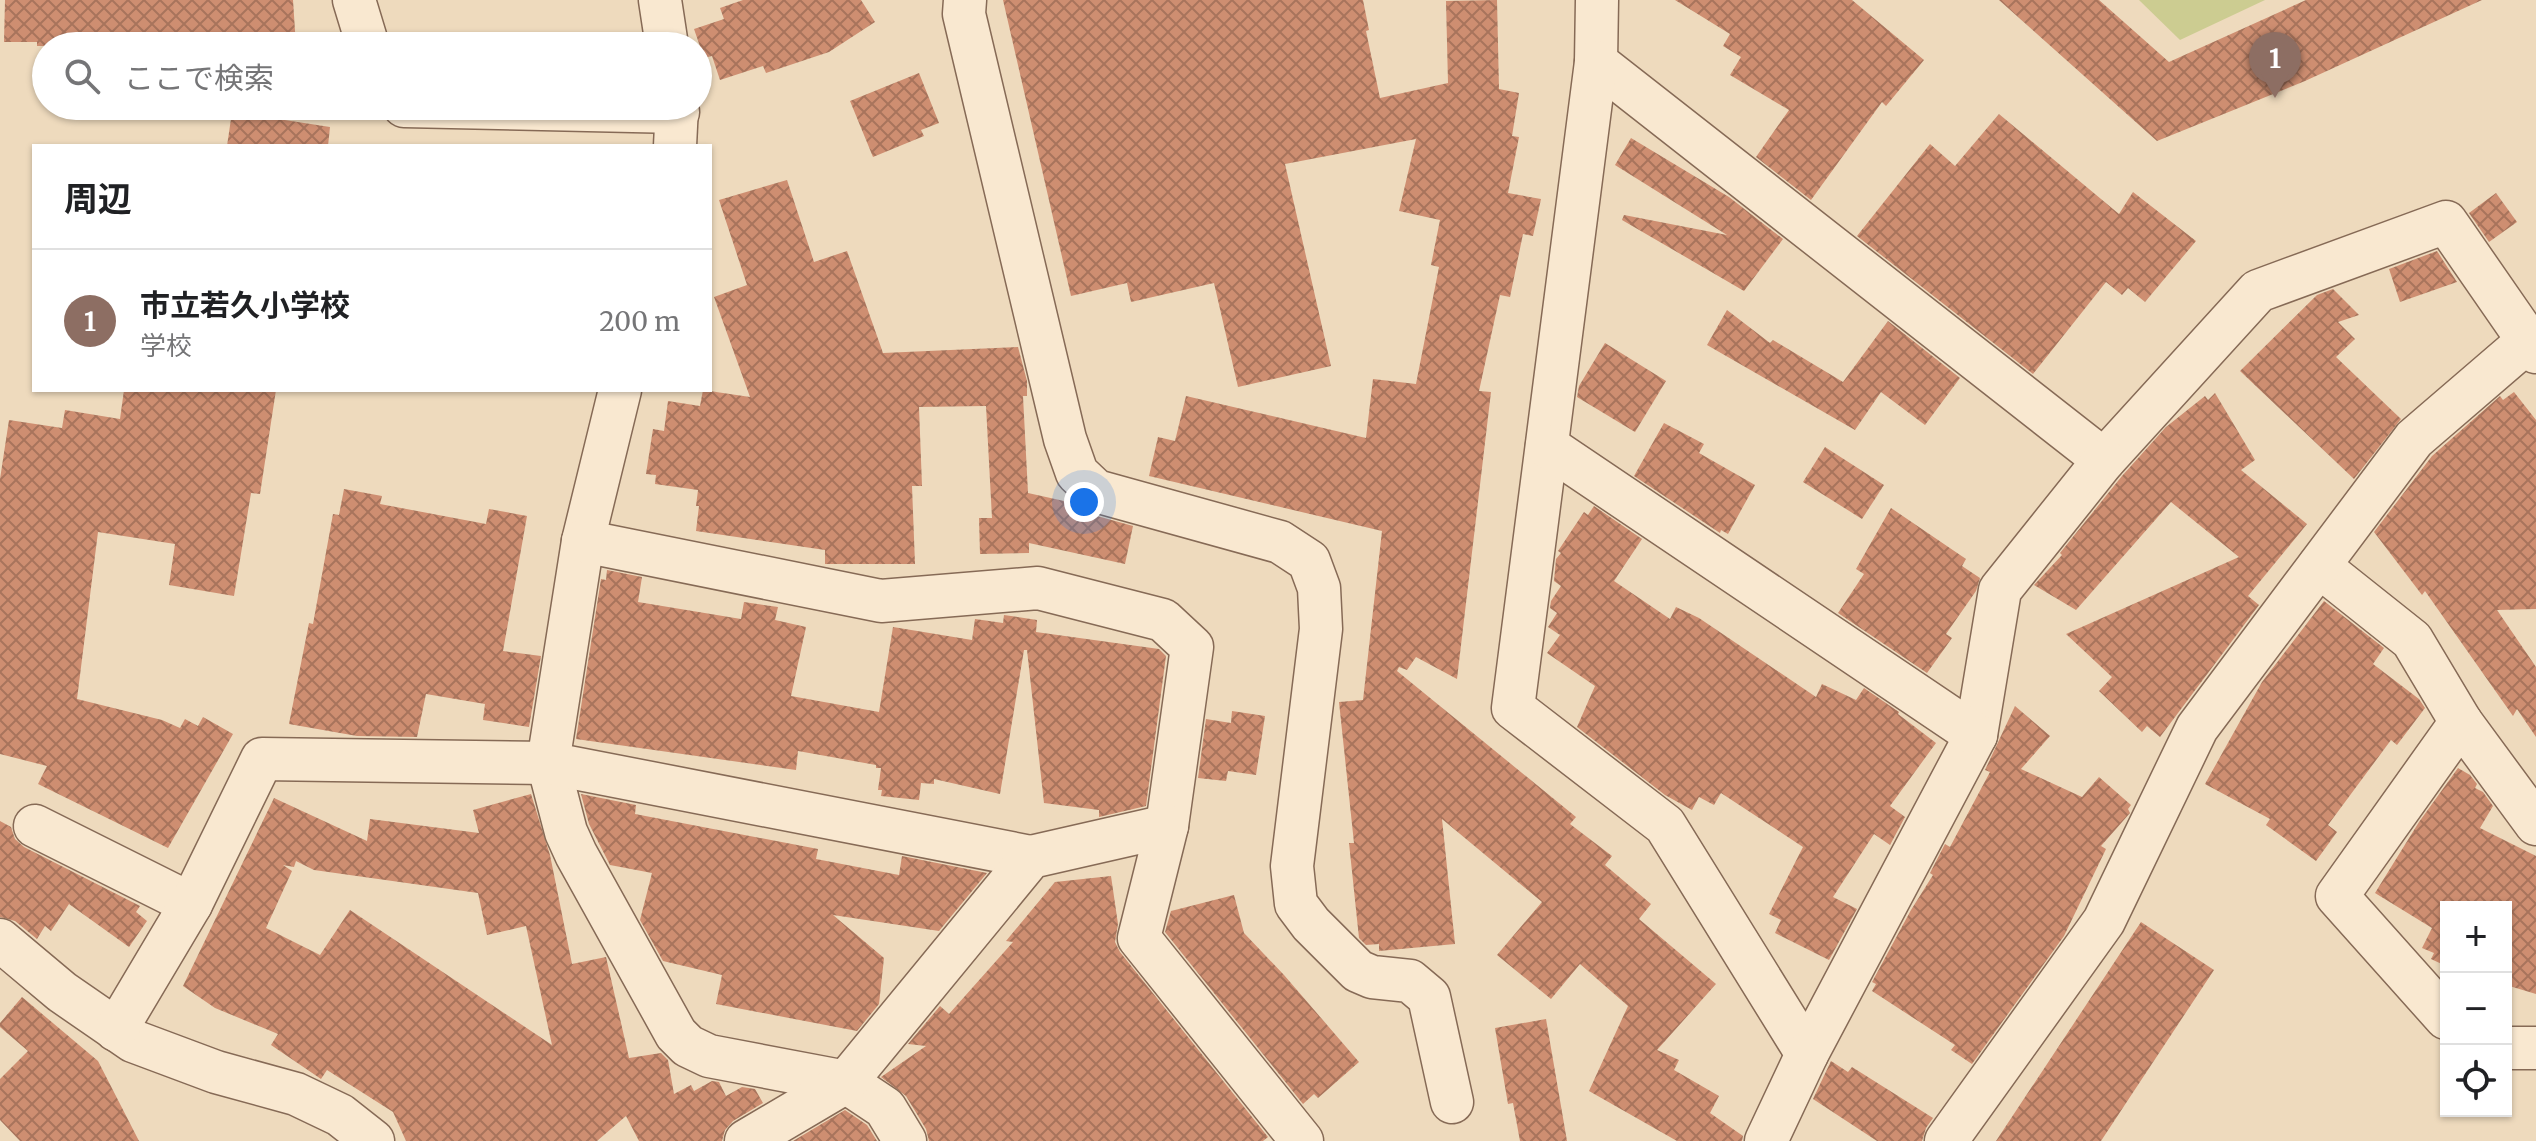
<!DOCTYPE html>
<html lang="ja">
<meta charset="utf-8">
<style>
:root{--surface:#fff;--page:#f6f6f6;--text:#202124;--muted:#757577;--line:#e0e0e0;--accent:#962532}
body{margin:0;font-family:Merriweather,"Noto Sans JP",serif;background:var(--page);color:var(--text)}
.controls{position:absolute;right:24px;bottom:24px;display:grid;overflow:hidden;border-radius:0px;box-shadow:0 2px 6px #0004}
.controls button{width:72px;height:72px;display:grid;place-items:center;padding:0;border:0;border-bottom:2px solid var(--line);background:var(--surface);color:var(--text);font:40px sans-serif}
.you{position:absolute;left:1084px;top:502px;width:28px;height:28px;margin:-20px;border:6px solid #fff;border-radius:50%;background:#1a73e8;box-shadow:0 0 0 12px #1a73e833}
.badge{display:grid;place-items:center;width:52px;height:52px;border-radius:50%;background:var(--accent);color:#fff;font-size:26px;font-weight:700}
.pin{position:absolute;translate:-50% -66px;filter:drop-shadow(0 2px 4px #0008)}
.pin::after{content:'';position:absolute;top:42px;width:28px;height:24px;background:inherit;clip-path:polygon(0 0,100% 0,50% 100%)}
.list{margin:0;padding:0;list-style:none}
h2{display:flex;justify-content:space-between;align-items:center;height:104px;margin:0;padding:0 32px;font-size:34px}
h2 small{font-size:26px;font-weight:400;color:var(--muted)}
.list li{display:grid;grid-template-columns:52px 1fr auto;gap:24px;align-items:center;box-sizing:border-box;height:144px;padding:0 32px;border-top:2px solid var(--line)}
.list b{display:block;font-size:30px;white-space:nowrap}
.list p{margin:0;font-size:26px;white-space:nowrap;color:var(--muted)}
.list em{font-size:26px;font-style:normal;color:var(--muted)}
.icon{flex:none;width:44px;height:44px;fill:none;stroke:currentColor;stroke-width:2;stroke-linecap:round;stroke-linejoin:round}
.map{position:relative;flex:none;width:2536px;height:1141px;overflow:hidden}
.search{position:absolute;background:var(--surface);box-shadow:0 2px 6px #0004;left:32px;top:32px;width:680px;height:88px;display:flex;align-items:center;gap:20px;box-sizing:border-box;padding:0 28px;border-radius:44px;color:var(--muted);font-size:30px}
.panel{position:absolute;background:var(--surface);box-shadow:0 2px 6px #0004;left:32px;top:144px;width:680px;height:248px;border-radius:0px}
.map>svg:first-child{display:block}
.pitch{fill:#cccc91}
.building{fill:url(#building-cross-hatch);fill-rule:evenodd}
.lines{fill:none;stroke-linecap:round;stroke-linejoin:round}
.minor-casing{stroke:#866a56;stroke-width:45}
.minor{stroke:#f9e8d0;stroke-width:42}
</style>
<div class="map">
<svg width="2536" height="1141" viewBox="0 0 2536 1141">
<defs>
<pattern id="building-cross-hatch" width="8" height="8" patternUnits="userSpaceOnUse" patternTransform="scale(2)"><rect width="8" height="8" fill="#ce8e71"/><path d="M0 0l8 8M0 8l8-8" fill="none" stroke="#a8745c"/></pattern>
</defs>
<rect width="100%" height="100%" fill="#eedabd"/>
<!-- pitch -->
<path class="pitch" d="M2139 0H2265L2180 40Z"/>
<!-- building -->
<g class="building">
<path d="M5 0H293L296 46H37V42H4Z"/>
<path d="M743 0H861L875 22 829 52 766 73 763 66 720 80 712 56 704 58 694 29 724 19 720 8Z"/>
<path d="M1003 0H1363L1369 30 1366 31 1380 98 1448 83 1446 1 1497 0 1499 89 1519 93 1512 136 1519 137 1508 193 1541 199 1533 236 1523 234 1510 297 1500 295 1479 391 1491 392 1457 679 1416 657 1407 670 1399 667 1397 671 1576 817 1570 824 1612 856 1605 865 1651 904 1639 919 1716 984 1657 1050 1679 1060 1674 1070 1719 1096 1710 1113 1743 1136 1742 1141H1677L1589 1091 1628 1006 1580 964 1551 999 1497 955 1542 902 1442 819 1455 944 1379 951V944L1366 945 1359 938 1349 843H1354L1339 702 1363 700 1382 531 1149 476 1158 437 1175 441 1186 396 1366 438 1373 379 1416 384 1439 267 1431 265 1440 220 1399 211 1416 139 1285 164 1331 366 1238 387 1214 283 1131 302 1127 283 1071 296Z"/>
<path d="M1675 0H1852L1924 60 1886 106 1882 102 1811 200 1756 157 1789 110 1730 75 1741 57 1723 46 1730 34Z"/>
<path d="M1999 0H2099L2169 62 2306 0H2482L2305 81 2157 141Z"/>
<path d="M919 73 939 123 921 130 924 136 873 157 850 101Z"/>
<path d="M232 112 330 127 328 146H227Z"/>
<path d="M1999 114 2119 214 2133 192 2196 241 2145 302 2128 288 2122 295 2106 282 2033 374 1857 236 1930 144 1955 166Z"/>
<path d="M1631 138 1729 197 1783 239 1744 291 1622 220 1624 215 1727 235 1615 165Z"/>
<path d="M787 180 814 262 847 251 883 353 1018 347 1027 381V396H1023L1028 493 1073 503 1090 514 1133 526 1125 564 1029 543V553L980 554 979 518H992L986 406 919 407 922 486H912L915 564H825V550L696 531 699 506H696L698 490 655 484 656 475 646 474 653 429 664 431 668 401 700 406 703 390 750 397 714 297 747 285 719 200Z"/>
<path d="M2496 193 2517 222 2489 242 2469 213Z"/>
<path d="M2437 251 2457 282 2400 302 2389 269Z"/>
<path d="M2333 289 2359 315 2338 322 2355 339 2336 357 2401 419 2354 479 2240 371 2317 295Z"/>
<path d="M1727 310 1770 343 1773 340 1843 382 1888 321 1960 378 1925 425 1881 392 1855 430 1707 345Z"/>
<path d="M1605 343 1666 381 1635 432 1577 397 1579 386Z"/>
<path d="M124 390H276L260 494 251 493 234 596 169 585 175 544 98 532 77 699 162 720 180 728 185 719 198 726 203 717 233 734 168 848 38 784 47 766 0 754V479L9 420 62 428 65 410 120 419Z"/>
<path d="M2514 392 2536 420V609L2497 610 2536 667V737L2517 709 2513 716 2425 591 2422 595 2374 532 2432 456 2500 396 2503 400Z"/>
<path d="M2215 393 2255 460 2241 470 2307 524 2248 596 2259 605 2160 737 2147 726 2142 732 2099 691 2112 677 2066 634 2239 557 2171 502 2076 610 2034 585 2062 555 2060 553 2122 476 2166 427 2205 396 2208 400Z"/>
<path d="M1664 423 1704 444 1699 453 1755 485 1728 534 1721 530 1720 533 1634 476Z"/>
<path d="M1825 447 1884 485 1862 519 1803 482Z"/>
<path d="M344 489 382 496 380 504 486 524 489 509 527 516 503 651 541 656 529 727 483 720 485 704 426 694 417 737 357 736 289 724 309 623 313 624 333 514 339 515Z"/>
<path d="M1594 506 1642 539 1614 581 1670 619 1676 607 1699 618 1816 697 1822 684 1856 700 1864 688 1899 712 1898 714 1936 743 1890 806 1905 817 1890 845 1874 834 1833 897 1857 909 1829 960 1775 933 1781 920 1769 914 1803 847 1721 793 1714 805 1699 797 1692 810 1665 795 1577 727 1595 686 1547 653 1560 635 1548 627 1557 613 1550 608 1551 601 1561 586 1554 581 1556 559 1561 553 1558 551 1584 512 1588 515Z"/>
<path d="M1891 508 1966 559 1962 566 1980 578 1976 591 1946 634 1952 638 1927 673 1838 613 1864 574 1856 569Z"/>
<path d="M607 570 642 577 638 602 741 619 744 602 778 607 775 620 806 627 791 696 879 712 893 627 972 640 975 619 1003 623 1004 615 1037 620 1036 632 1159 649 1166 656 1146 806 1099 817V810L1044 803 1027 650H1024L1000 794 934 779V784L921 783 919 800 881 796 882 790H878L881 768H876V765L798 751 796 770 576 739 601 579 606 580Z"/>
<path d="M2324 601 2384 648 2373 664 2419 699 2425 708 2397 745 2391 740 2328 825 2337 832 2316 861 2266 825 2270 819 2205 784 2262 682Z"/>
<path d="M2015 706 2050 736 2021 769 2082 797 2099 777 2131 805 2128 809 2130 813 2101 846 2106 849 2064 936 1972 1064 1951 1050 1955 1045 1872 991 1876 984 1872 982 1911 910 1933 875 1930 873 1945 844 1950 847 1990 772 1985 770Z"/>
<path d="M1232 711 1265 716 1256 775 1228 771 1226 781 1198 778 1206 719 1231 723Z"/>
<path d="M2458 768 2470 775 2477 784 2475 788 2483 792 2493 806 2480 828 2536 856V994L2506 985V907H2446V966L2431 959 2434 953 2422 948 2432 928 2375 893 2419 822Z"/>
<path d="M531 794 550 855 572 964 606 957 629 1058 661 1053 668 1060 674 1094 691 1085 694 1091 712 1081 719 1082 726 1096 742 1087 755 1089 763 1103 733 1121 725 1130 722 1141H639L626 1116 597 1141H406L393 1112 327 1070 321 1079 271 1045 278 1034 215 1008 183 986 274 798 367 841 370 819 479 833 473 810ZM296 861 314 870 478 893 487 935 526 926 552 1045 350 910 320 955 266 928 292 871 283 865 294 867Z"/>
<path d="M581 794 636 805 635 814 818 849 816 859 899 875 902 856 987 873 939 931 833 915 884 958 879 1004 857 1031 716 1004 722 975 663 961 640 920 652 873 610 865 589 824Z"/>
<path d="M0 821 11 827 15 839 24 847 140 906 136 912 147 921 129 947 69 904 51 931 45 926 37 939 15 921 0 917Z"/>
<path d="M1111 876 1118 924 1115 942 1120 952 1268 1137 1263 1141H929L926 1129 906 1096 881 1077 926 1046 908 1044 940 1006 949 1014 1013 942 1006 941 1055 882Z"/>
<path d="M1234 895 1244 933 1284 975 1359 1062 1318 1098 1314 1094 1303 1104 1165 932 1171 911Z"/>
<path d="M2141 922 2214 970 2130 1097 2101 1141H1996Z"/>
<path d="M22 997 98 1061 139 1141H20L0 1120V1079L28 1051 0 1027V1023Z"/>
<path d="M1546 1019 1567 1141H1520L1513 1103 1508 1104 1495 1028Z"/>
<path d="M1831 1061 1848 1072 1852 1067 1933 1118 1926 1128 1922 1141H1877L1813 1099Z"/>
<path d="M845 1110 867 1125 877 1141H793Z"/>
</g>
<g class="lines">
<!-- minor casing -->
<g class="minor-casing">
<g id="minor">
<path d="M354 0 368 46"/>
<path d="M660 0 667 46"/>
<path d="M965 0 964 14 1065 439 1077 473 1096 491 1280 542 1309 561 1319 588 1321 629 1292 866 1296 904 1311 924 1358 971 1372 977 1410 981 1429 997 1452 1102"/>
<path d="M1597 0 1596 62 2104 460 2258 291 2446 222 2536 352"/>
<path d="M1596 62 1513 708 1665 825 1807 1054 1976 735 2000 590 2104 460"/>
<path d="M404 106 678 112"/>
<path d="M675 146 677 106"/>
<path d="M620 390 583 541 548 763 566 832 576 854 676 1034 688 1046 709 1056 846 1082 885 1108 905 1141"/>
<path d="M1547 446 1976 735"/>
<path d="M583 541 881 601 1038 588 1163 620 1192 647 1167 826 1139 938 1302 1141"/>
<path d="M2319 566 2412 640 2461 722"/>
<path d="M35 826 191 904"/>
<path d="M0 940 62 992 133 1041 216 1072 296 1094 340 1115 373 1141"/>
<path d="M2446 1018 2337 896 2461 722 2536 824"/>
<path d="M116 1030 191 904 262 759 548 763 1031 857"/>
<path d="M2506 1048H2536"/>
<path d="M746 1141 846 1082 1031 857 1167 826"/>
<path d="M1766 1141 1807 1054"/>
<path d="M1946 1141 2104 921 2197 728 2414 439 2528 341"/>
</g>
</g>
<!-- minor -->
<use href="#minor" class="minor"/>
</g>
</svg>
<div class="controls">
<button>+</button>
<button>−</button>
<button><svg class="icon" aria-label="locate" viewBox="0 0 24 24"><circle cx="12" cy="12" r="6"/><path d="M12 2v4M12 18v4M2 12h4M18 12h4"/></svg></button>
</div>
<div class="you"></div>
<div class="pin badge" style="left:2275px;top:98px;background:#8d6e63">1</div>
<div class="search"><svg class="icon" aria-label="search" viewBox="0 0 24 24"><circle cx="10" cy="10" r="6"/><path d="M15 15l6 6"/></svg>ここで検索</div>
<section class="panel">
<h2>周辺<small></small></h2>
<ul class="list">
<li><span class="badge" style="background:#8d6e63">1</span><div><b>市立若久小学校</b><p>学校</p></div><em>200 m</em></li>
</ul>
</section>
</div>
